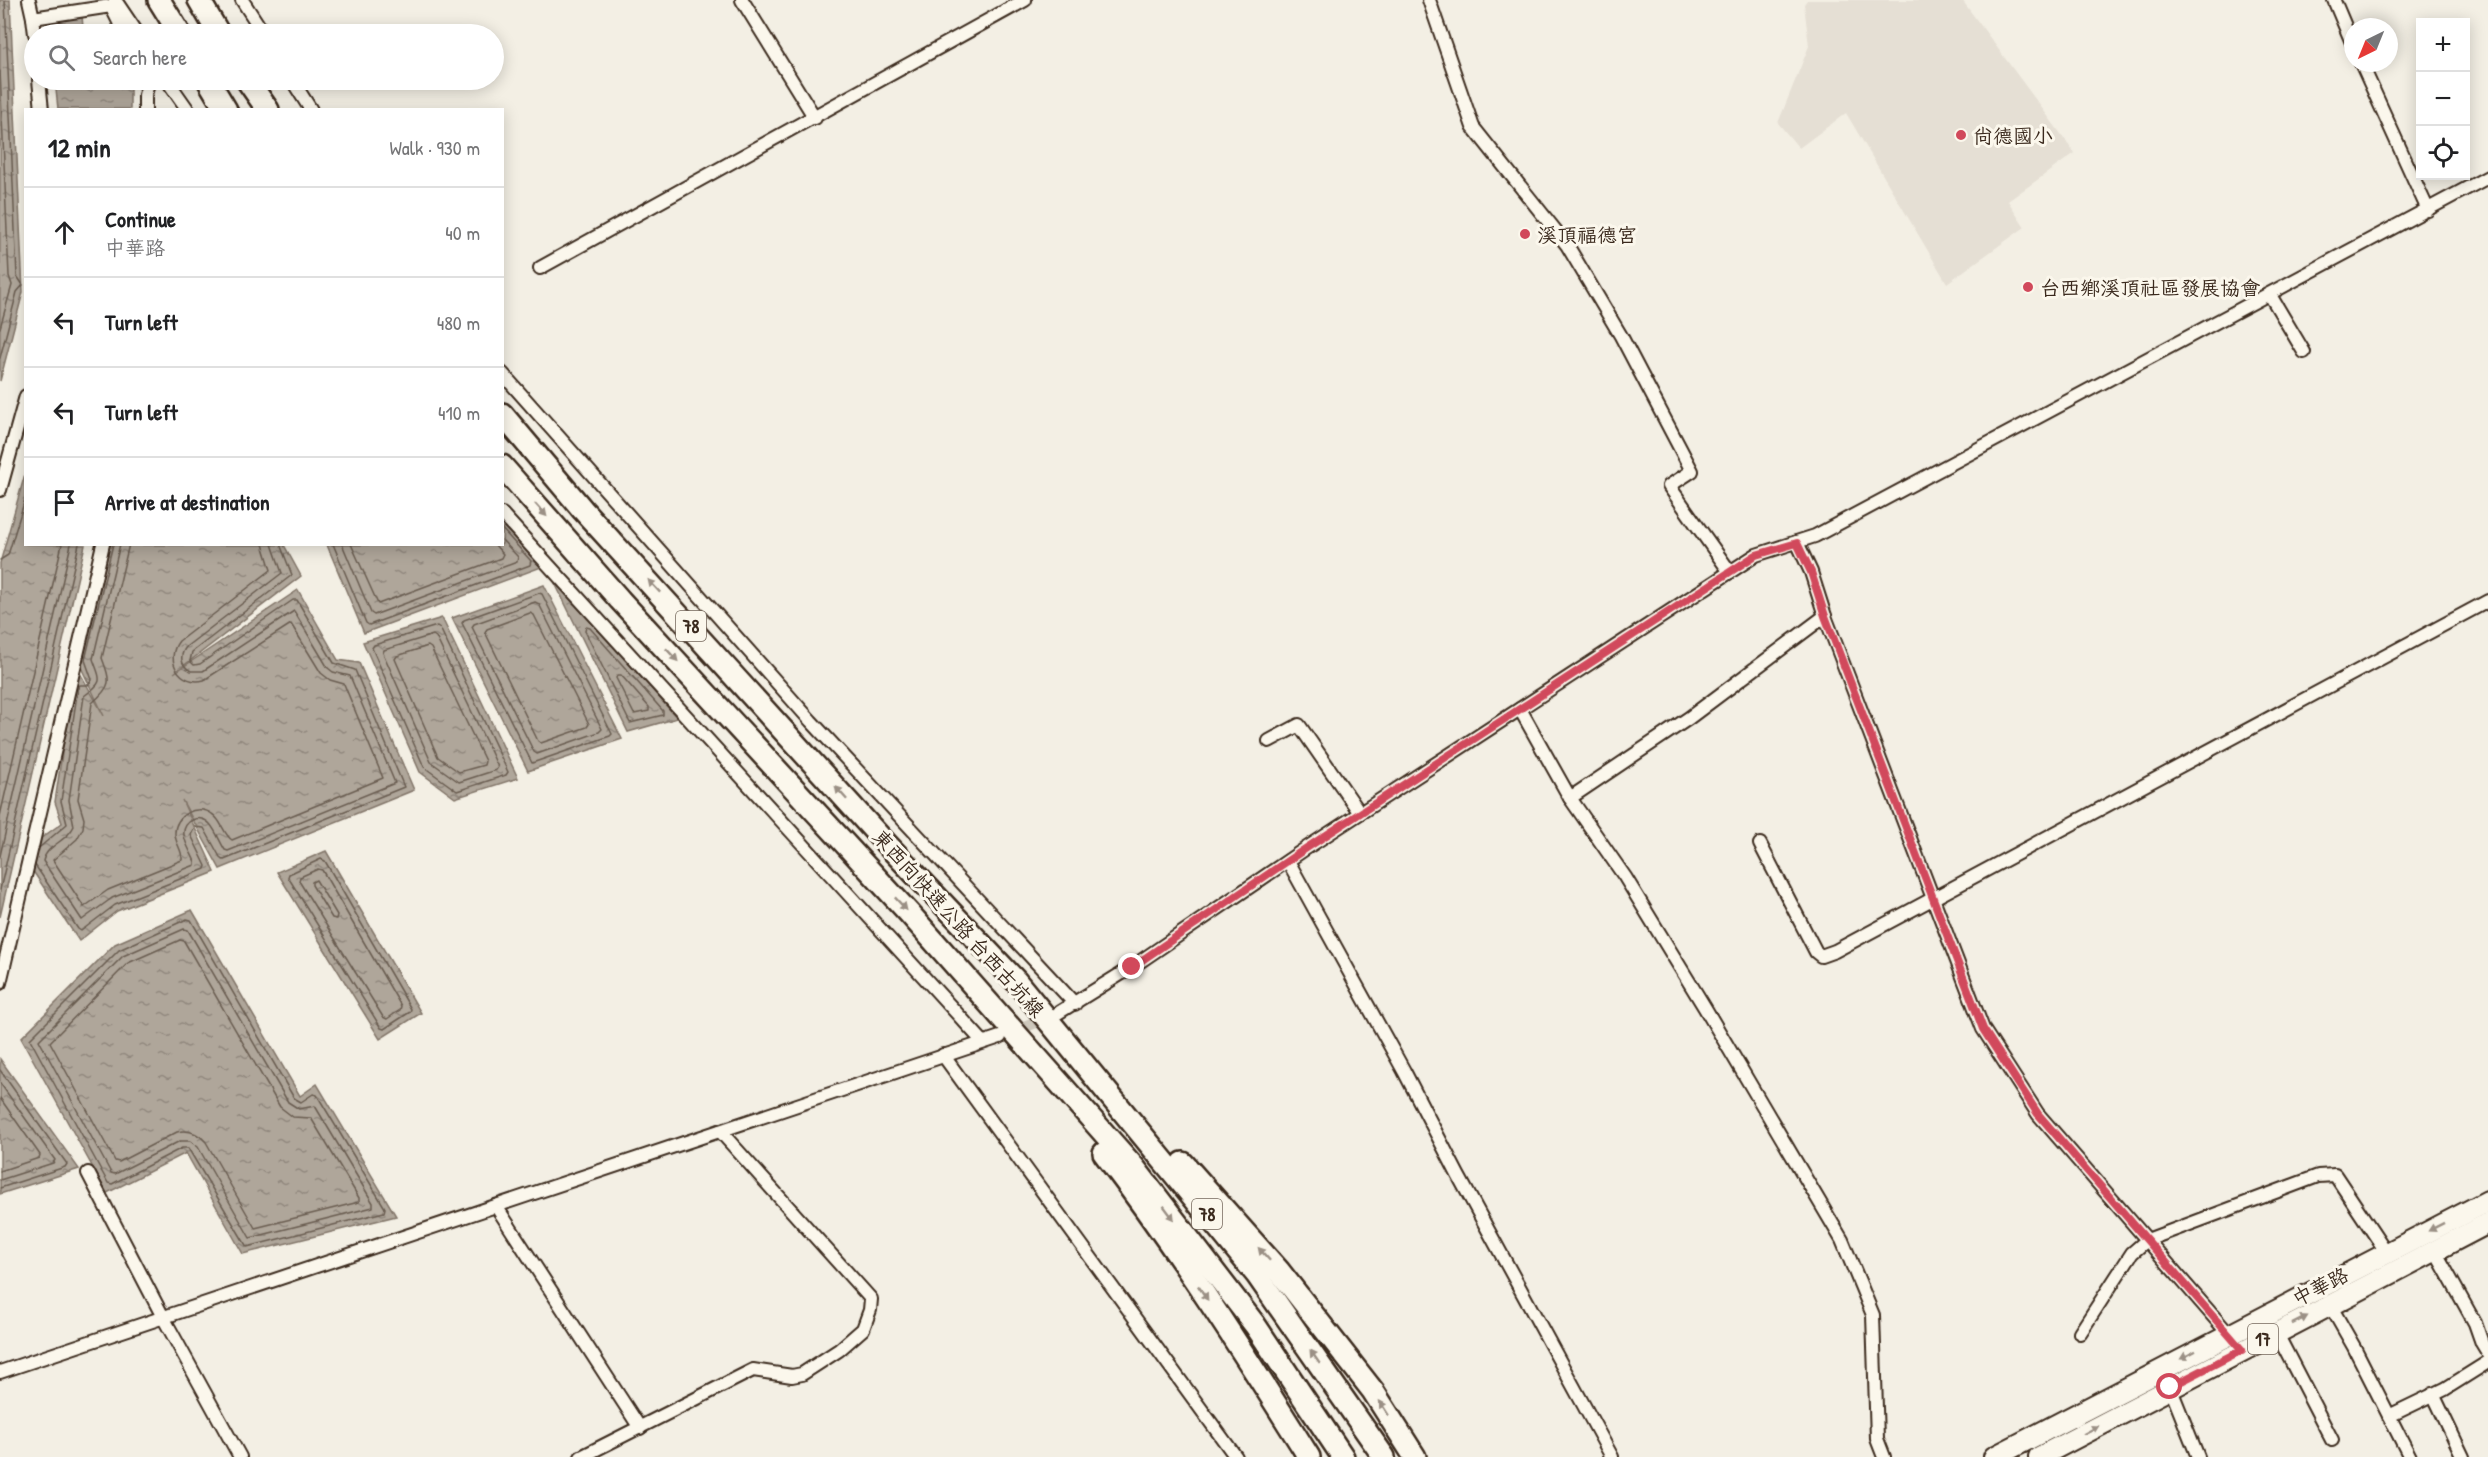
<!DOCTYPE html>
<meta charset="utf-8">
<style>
:root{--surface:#fff;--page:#f2f2f2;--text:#202124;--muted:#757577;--line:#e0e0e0}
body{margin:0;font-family:"Patrick Hand","LXGW WenKai TC",sans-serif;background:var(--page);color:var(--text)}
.controls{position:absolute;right:18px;top:18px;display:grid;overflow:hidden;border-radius:0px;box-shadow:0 3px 15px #0003}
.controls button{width:54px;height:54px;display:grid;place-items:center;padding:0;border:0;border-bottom:2px solid var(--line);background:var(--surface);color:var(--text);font:30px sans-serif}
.compass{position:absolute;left:2344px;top:18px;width:54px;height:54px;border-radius:50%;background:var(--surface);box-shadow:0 3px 15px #0003;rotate:223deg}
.stop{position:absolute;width:18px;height:18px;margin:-14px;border:4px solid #d1495b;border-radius:50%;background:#fff}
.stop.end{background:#d1495b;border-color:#fff;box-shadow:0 2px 6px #0008}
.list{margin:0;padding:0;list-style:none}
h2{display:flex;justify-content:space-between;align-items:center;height:78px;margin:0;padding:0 24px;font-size:26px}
h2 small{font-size:20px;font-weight:400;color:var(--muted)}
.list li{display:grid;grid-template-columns:39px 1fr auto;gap:18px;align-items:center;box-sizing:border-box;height:90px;padding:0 24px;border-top:2px solid var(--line)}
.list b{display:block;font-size:22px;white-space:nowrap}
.list p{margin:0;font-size:20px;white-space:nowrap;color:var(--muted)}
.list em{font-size:20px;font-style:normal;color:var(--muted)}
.icon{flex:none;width:33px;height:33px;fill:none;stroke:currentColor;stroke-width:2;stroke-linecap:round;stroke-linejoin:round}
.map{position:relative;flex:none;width:2488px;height:1457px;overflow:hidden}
.search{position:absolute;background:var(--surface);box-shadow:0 3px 15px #0003;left:24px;top:24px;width:480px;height:66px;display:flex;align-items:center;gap:15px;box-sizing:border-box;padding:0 21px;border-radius:33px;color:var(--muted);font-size:22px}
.panel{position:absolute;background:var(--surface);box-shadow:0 3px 15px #0003;left:24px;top:108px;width:480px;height:438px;border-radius:0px}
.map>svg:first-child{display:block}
.built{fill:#e5dfd4}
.water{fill:url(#water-ripples);stroke:#817468;stroke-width:1.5}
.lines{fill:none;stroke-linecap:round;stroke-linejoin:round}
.shore{stroke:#695c50;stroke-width:1.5}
.minor-tunnel{stroke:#cec8bc;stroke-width:12;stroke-dasharray:12 6;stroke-linecap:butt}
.minor-casing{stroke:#3b2a1e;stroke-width:16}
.primary-casing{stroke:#3b2a1e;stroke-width:24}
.trunk-casing{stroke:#3b2a1e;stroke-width:26}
.minor{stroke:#fbf7ec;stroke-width:12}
.primary{stroke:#fbf7ec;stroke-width:20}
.trunk{stroke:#fbf7ec;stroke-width:21}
.oneway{fill:#9b9085}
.route{stroke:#d1495b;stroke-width:8}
.poi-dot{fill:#d1495b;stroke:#fbf7ec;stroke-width:2}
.labels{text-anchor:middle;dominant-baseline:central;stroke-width:6;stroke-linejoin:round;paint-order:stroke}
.shield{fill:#fbf7ec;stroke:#75685c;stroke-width:1.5}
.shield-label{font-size:18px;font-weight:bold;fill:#3b2a1e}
.poi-label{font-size:20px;fill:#3b2a1e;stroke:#fbf7ec;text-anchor:start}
.street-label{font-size:20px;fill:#3b2a1e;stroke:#fbf7ec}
</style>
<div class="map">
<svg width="2488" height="1457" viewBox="0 0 2488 1457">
<defs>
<pattern id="water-ripples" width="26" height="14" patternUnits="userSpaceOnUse" patternTransform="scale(1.5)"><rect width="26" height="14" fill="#afa69a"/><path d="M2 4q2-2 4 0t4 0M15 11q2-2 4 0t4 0" fill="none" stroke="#90877d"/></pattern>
</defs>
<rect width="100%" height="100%" fill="#f3efe4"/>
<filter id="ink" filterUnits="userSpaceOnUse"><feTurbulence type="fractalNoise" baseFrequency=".0167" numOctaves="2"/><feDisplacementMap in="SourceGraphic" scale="12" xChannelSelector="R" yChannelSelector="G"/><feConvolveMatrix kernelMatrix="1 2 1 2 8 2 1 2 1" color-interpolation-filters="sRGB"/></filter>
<g filter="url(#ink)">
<!-- built -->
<path class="built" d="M1807 0H1962L2075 153 2008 201 2025 227 1947 283 1846 113 1799 148 1778 123 1809 46 1804 4Z"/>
<!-- water -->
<g class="water">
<path d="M0 0H10L23 292 0 381Z"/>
<path d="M82 15 83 28 92 34H52L50 22Z"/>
<path d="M55 80H127L130 86V109H58Z"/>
<path d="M25 474 26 544 85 545 0 917V563Z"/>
<path d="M503 520 544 566 364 633 327 545 502 544Z"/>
<path d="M107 545H284L301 576 174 673 298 590 338 660 359 663 414 790 220 869 182 800 215 872 117 911 79 941 29 865 33 844 62 823 55 802 75 664 104 716 78 661Z"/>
<path d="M550 573 677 718 628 732Z"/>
<path d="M544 585 622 739 528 771 452 618Z"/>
<path d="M442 618 518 778 455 798 420 772 363 642Z"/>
<path d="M326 851 421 1013 380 1039 277 872Z"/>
<path d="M192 910 300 1096 317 1084 396 1216 243 1254 186 1153 107 1193 21 1038 115 944Z"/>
<path d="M0 1059 79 1169 0 1194Z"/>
</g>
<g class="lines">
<!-- shore -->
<g class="shore">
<path d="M0 71 9 276 12 285 0 328"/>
<path d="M0 358 17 292 23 285 17 276 5 0"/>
<path d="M120 544 93 659C101 681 104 682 84 696L69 800 74 826C67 842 47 844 43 861L82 920 112 898 195 865V862C192 854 185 844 184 835 182 820 201 813 210 824 216 831 220 842 225 850L228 851 395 783 350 676 333 672 328 668 294 611 203 671H191C180 665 179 655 187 646L282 573 272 544"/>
<path d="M129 544 102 658C111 682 112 686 92 703L78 799 84 819 83 828 77 839 53 860 84 907 108 890 182 860C183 851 175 843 175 834 174 815 197 803 212 814 222 820 223 834 232 840L383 778 344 684 330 680 321 673 291 624 204 680C180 686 164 660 179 641L271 570 263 544"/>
<path d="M333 544 366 623 369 625 530 565 531 561 502 529"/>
<path d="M342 544 371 613 374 615 517 562 518 557 502 540"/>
<path d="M351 544 378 604 501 558 503 554 494 544"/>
<path d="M0 560 8 555 26 496"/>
<path d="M539 593 542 594 612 734 610 736 532 763 462 623 464 620Z"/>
<path d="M535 602 539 604 602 729 599 732 537 754 534 752 472 627 474 624Z"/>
<path d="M530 613 534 615 589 724 587 727 541 743 538 741 485 632 487 629Z"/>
<path d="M437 626 440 628 508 772 506 775 457 791 424 767 372 648 374 645Z"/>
<path d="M586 627 590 628 663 711V715L630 723 585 631Z"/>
<path d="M433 635 436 637 498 767 496 770 459 782 431 762 383 653 384 650Z"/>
<path d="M428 646 431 648 485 761 484 765 459 772 438 757 395 659 397 656Z"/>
<path d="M618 675H621L649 707V711L634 714 616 678Z"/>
<path d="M0 816 62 544"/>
<path d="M40 847 67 824 61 801 78 688 80 685H88L92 680 85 660 113 544"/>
<path d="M0 856 71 544"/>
<path d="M321 859 325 861 411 1009 410 1012 384 1029 381 1028 288 877 289 874Z"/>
<path d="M35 865 78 929 81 931 115 905 205 869 206 866 191 835 195 827 204 828 221 859 224 860 404 787 355 670 334 663 297 600H293L200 664 194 665 190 661 192 652 292 575 280 544"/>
<path d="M318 869 322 870 401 1006 400 1010 387 1019 383 1017 299 881 300 877Z"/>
<path d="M316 880 337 915 336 919 332 918 312 885V882Z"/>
<path d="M0 890 79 544"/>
<path d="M187 919 191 920 294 1098 301 1102 313 1094 317 1095 385 1208 384 1212 247 1247 188 1148H182L112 1184 108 1183 30 1039 119 950Z"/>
<path d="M184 929 188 930 288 1102 299 1109 315 1106 373 1203V1207L250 1238 198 1147 190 1141H180L115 1174 111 1173 39 1040 123 956Z"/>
<path d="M180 940 184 941 280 1107 293 1117 311 1118 359 1198V1202L255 1228 206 1142C198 1133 189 1129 177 1132L119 1162 115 1161 50 1042 128 963Z"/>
<path d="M0 1070 67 1164 65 1167 0 1188"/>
<path d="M0 1083 55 1160 53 1163 0 1180"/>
<path d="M0 1098 40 1155 39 1158 0 1171"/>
</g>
<!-- minor-tunnel -->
<path class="minor-tunnel" d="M1009 1033 1051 1016"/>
<!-- minor casing -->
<g class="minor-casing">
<g id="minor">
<path d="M29 0 33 18 111 6 125 34"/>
<path d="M115 0 138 34"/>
<path d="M242 0 264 34"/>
<path d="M742 0 815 118"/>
<path d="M1429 0 1473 127 1567 245 1621 336 1692 471 1669 486 1730 572"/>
<path d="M2334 0 2353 45"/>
<path d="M33 18 35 34"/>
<path d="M2361 63 2428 210"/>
<path d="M39 80 42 110"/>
<path d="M167 80 188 110"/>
<path d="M292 80 311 110"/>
<path d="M145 110V95L149 80"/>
<path d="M540 268 1025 0"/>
<path d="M2270 295 2304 352"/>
<path d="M502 373 811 721 1075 1004"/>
<path d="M0 490 26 396"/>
<path d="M502 514 983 1042"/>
<path d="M1797 542 1811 572 1825 616 1983 1029 2038 1114 2233 1339"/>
<path d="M1520 709 1570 798 1625 877 1705 1008 1842 1240 1873 1315 1877 1439 1884 1457"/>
<path d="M1269 741 1299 725 1360 813"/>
<path d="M1570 798 1689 718 1825 616"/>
<path d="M1760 844 1816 952 1821 956 1835 951 2488 601"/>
<path d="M1288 861 1404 1071 1458 1175 1612 1457"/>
<path d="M0 983 103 544"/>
<path d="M1058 1013 1132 967 1305 849 1756 555 1815 536 2488 177"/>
<path d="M943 1055 1236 1457"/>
<path d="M88 1173 163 1317 240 1457"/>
<path d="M496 1206 640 1428"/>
<path d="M2435 1251 2475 1323 2482 1343 2488 1353"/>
<path d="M2330 1305 2354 1347 2410 1457"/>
<path d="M2276 1332 2332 1440"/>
<path d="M2080 1333 2132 1253 2147 1240 2318 1176 2335 1175 2387 1253"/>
<path d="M0 1372 1000 1037"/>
<path d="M2170 1387 2198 1457"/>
<path d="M2433 1394 2463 1457"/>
<path d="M2389 1416 2445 1389 2488 1362"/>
<path d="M581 1457 753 1370 792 1376 802 1374 839 1350 863 1329 870 1310 871 1299 720 1131"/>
</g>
</g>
<!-- primary casing -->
<g class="primary-casing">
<g id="primary">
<path d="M1994 1457 2488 1201"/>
<path d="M2039 1457 2488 1223"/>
</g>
</g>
<!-- trunk casing -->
<g class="trunk-casing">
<g id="trunk">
<path d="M159 0 180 34"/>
<path d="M199 0 219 34"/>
<path d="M208 80 226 110"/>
<path d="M247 80 268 110"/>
<path d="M502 414 583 510 880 837 1016 981 1257 1275 1384 1457"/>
<path d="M502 466 620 600 909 913 1133 1166 1255 1325 1343 1457"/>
<path d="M1104 1153C1178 1250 1244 1353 1309 1457"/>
<path d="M1183 1163 1279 1271 1373 1391 1415 1457"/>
</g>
</g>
<!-- minor -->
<use href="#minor" class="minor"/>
<!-- primary -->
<use href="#primary" class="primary"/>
<!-- trunk -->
<use href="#trunk" class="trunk"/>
</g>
<!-- one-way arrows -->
<defs><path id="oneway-solid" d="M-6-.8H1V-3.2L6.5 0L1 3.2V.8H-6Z" transform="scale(1.5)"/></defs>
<g class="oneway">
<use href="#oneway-solid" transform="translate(541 510) rotate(48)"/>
<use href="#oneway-solid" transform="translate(654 586) rotate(-133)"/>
<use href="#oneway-solid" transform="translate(672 655) rotate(47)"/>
<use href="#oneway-solid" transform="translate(841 793) rotate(-132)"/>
<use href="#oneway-solid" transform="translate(901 904) rotate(47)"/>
<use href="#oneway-solid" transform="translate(1169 1213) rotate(53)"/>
<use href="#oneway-solid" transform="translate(2436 1227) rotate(153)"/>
<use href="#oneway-solid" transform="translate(1264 1254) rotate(-132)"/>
<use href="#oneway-solid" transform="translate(1203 1293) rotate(56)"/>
<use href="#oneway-solid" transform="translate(2300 1320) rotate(-27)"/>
<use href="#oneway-solid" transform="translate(2188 1355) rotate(152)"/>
<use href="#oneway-solid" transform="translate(1315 1357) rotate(-125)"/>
<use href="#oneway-solid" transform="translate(1384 1408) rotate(-123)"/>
<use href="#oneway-solid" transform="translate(2091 1430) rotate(-28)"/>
</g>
</g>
<g class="lines" filter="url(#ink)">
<!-- route -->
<path class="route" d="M1132 967 1305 849 1756 555 1797 543 1811 572 1825 616 1983 1029 2038 1114 2242 1350 2170 1387"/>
</g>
<!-- markers -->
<g class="poi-dot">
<circle cx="1961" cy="135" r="6"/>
<circle cx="1525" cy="234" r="6"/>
<circle cx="2028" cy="287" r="6"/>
</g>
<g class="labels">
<!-- shield labels -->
<g class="shield">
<rect x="676" y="611" width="30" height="30" rx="4.5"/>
<rect x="1192" y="1199" width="30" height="30" rx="4.5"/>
<rect x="2248" y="1324" width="30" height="30" rx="4.5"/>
</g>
<g class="shield-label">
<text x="691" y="626">78</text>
<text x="1207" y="1214">78</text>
<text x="2263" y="1339">17</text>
</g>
<!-- poi labels -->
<g class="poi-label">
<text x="1973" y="135">尚德國小</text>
<text x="1537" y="234">溪頂福德宮</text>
<text x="2040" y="287">台西鄉溪頂社區發展協會</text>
</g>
<!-- street labels -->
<g class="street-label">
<text transform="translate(959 923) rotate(48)">東西向快速公路 台西古坑線</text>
<text transform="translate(2320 1286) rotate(-27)">中華路</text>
</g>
</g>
</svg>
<div class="controls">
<button>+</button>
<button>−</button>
<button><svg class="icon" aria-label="locate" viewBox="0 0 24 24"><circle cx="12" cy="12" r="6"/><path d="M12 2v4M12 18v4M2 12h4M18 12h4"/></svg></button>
</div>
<svg class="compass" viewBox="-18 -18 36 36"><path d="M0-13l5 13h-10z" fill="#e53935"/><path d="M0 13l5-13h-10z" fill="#757577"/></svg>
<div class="stop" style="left:2170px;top:1387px"></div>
<div class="stop end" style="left:1132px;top:967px"></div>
<div class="search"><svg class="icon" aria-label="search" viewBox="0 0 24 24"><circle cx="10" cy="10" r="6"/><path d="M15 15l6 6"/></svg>Search here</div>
<section class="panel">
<h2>12 min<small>Walk · 930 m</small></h2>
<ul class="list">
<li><svg class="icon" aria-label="ahead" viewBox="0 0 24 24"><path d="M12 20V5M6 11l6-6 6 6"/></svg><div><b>Continue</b><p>中華路</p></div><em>40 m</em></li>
<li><svg class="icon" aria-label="left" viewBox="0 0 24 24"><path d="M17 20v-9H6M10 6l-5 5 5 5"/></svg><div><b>Turn left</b></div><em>480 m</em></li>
<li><svg class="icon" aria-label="left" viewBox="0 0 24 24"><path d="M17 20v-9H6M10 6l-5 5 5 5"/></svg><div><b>Turn left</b></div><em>410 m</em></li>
<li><svg class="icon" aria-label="arrive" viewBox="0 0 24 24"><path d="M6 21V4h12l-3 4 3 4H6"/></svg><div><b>Arrive at destination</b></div></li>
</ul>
</section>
</div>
